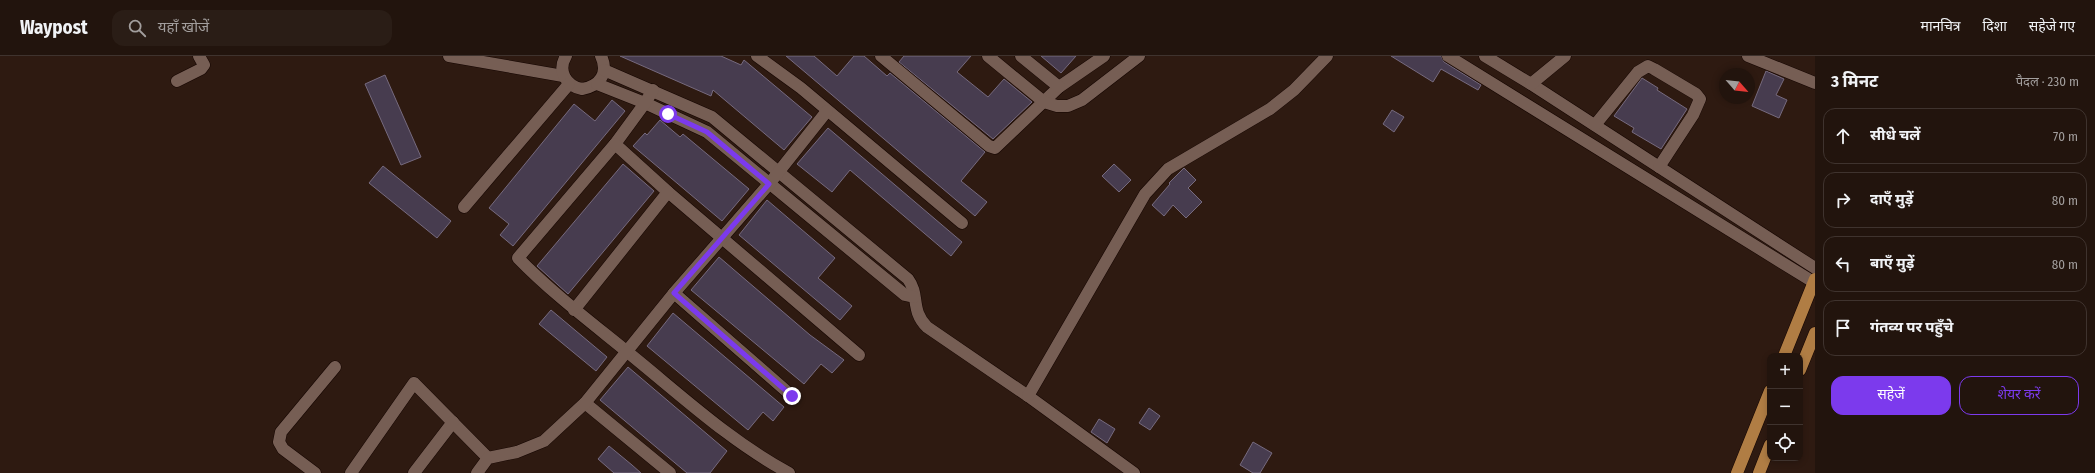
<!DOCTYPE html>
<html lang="hi">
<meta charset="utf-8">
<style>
:root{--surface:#22140d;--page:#2a1d16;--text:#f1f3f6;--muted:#a29e9d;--line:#3f332e;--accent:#7c3aed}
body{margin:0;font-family:"Fira Sans Condensed","Noto Sans Devanagari",sans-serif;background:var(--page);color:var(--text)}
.controls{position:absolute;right:12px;bottom:12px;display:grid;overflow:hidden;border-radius:8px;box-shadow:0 2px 6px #0003}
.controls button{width:36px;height:36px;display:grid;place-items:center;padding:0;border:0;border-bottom:1px solid var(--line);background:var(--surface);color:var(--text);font:20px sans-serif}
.compass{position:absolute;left:1719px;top:12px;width:36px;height:36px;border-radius:50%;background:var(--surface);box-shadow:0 2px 6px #0003;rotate:118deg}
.stop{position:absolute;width:12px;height:12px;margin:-9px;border:3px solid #7c3aed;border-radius:50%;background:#fff}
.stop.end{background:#7c3aed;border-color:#fff;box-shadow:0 1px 4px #0008}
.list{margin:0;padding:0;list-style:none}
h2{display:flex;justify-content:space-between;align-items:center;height:52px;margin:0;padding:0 16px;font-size:17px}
h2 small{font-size:13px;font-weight:400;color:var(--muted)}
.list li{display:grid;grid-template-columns:26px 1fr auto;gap:12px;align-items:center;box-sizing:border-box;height:56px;margin:0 8px 8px;padding:0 8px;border:1px solid var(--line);border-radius:12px}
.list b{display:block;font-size:15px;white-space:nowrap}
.list em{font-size:13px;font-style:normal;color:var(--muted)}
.actions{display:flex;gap:8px;padding:12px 16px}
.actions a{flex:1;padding:9px 0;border:1px solid var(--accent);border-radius:12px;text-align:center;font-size:14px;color:var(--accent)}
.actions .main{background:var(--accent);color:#fff}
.icon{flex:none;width:22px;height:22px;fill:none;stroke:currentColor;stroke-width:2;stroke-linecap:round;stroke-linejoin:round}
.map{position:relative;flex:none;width:1815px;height:417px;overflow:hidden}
header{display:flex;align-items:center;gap:24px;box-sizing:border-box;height:56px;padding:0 20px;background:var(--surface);border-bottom:1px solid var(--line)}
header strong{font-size:19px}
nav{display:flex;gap:22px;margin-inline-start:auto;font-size:14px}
.search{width:280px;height:36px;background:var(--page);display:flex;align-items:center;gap:10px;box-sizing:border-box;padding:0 14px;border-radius:12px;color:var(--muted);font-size:15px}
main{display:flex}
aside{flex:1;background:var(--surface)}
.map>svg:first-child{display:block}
.building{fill:#473c4f;stroke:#766a7e}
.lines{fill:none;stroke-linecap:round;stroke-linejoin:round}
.minor-casing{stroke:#150501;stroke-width:13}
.major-casing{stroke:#150501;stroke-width:13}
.minor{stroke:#765e54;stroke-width:12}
.major{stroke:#b07d44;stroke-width:12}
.route{stroke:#7c3aed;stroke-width:5}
</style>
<header>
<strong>Waypost</strong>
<div class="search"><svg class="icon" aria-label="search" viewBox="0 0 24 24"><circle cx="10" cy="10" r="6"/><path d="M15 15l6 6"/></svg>यहाँ खोजें</div>
<nav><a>मानचित्र</a><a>दिशा</a><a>सहेजे गए</a></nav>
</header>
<main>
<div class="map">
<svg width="1815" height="417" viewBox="0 0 1815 417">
<rect width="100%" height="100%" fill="#2e1a11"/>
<!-- building -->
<g class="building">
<path d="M620 0H721L741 9 744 4 812 61 784 94 713 34 711 40Z"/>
<path d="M786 0H814L837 20 854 0H864L887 20 890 17 985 96 961 125 987 146 975 160Z"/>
<path d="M904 0H971L957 16 988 41 1004 23 1032 46 993 83 899 6Z"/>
<path d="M1041 0H1076L1061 17Z"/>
<path d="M1391 0H1441L1444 6 1481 29 1478 34 1441 13 1433 26Z"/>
<path d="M1766 15 1784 23 1776 39 1787 44 1779 62 1752 50Z"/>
<path d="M385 19 421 101 401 109 365 28Z"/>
<path d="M1642 22 1658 32 1657 34 1687 53 1661 93 1632 76 1634 72 1614 60Z"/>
<path d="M612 44 625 55 513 190 500 179 509 168 489 152 574 48 595 65Z"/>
<path d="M1392 54 1404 61 1394 76 1383 68Z"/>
<path d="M660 64 680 81 683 78 749 133 722 165 633 90 645 77 647 79Z"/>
<path d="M828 72 962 186 951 200 850 114 832 136 797 108Z"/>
<path d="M623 108 654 135 568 238 537 210Z"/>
<path d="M1114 108 1131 124 1119 136 1102 120Z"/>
<path d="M383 110 451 165 437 182 369 127Z"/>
<path d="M1184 112 1196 124 1188 132 1202 146 1186 162 1173 149 1164 160 1152 149 1170 128 1169 127Z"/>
<path d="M767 144 835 202 818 222 852 250 840 264 739 179Z"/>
<path d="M719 201 810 279 844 304 832 317 821 308 804 328 691 234Z"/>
<path d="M551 254 607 301 596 315 539 268Z"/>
<path d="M673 257 784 351 773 365 763 356 748 374 647 290Z"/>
<path d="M628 311 727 395 710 417H687L600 344Z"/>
<path d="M1149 352 1160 360 1150 374 1139 367Z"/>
<path d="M1099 363 1115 373 1107 387 1091 376Z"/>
<path d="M1253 386 1272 397 1260 417H1253L1240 409Z"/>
<path d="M609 390 632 409 641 417H614L598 403Z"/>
</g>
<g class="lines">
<!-- minor casing -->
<g class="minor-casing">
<g id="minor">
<path d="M449 0 563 20"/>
<path d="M566 0C557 15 566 30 582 33 600 30 609 17 601 0"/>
<path d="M757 0 801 32 962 167"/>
<path d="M881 0 989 90 995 92 1059 31 1104 0"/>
<path d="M988 0 1044 46 1057 50H1068L1082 44 1139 0"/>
<path d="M1021 0 1059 31"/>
<path d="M1448 0 1815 227"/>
<path d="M1485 0 1531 28 1815 212"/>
<path d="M1748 0 1815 27"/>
<path d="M604 14 712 61 908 223C920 239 910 254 927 271L1028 340 1134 417"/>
<path d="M177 25 201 13 204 9 199 0"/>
<path d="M597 28 645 47 707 76 905 239 914 241"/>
<path d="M1531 28 1565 0"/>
<path d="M653 34 645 47 615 88 518 202C554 239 596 270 636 303 685 343 733 387 789 417"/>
<path d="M1595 69 1638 16 1648 10 1654 13 1696 38 1700 43 1693 59 1659 111"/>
<path d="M615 88 668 136 859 299"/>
<path d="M464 151 569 28"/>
<path d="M674 237 792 340"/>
<path d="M574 254 668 136"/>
<path d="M1028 340 1145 138 1168 113 1270 53 1294 34 1327 0"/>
<path d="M585 347 670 417"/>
<path d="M315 417 283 393 279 386 281 376 335 311"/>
<path d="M351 417 414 327 488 402"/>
<path d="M414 417 453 366"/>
<path d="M477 417 488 402 517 396 544 385 585 347 674 237 769 128 827 55"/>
</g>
</g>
<!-- major casing -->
<g class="major-casing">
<g id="major">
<path d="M1784 300 1815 223"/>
<path d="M1800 314 1815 277"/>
<path d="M1737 417 1770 335"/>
<path d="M1759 417 1770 389"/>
</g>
</g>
<!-- minor -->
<use href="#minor" class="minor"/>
<!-- major -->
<use href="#major" class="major"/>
</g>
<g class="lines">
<!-- route -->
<path class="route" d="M668 58 707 76 769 128 674 237 792 340"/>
</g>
</svg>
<div class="controls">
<button>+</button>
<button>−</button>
<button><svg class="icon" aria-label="locate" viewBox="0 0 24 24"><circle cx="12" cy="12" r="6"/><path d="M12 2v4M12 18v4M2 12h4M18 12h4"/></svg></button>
</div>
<svg class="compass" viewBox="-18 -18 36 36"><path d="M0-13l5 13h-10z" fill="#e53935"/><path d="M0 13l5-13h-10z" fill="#a29e9d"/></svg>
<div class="stop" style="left:668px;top:58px"></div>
<div class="stop end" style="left:792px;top:340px"></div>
</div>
<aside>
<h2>3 मिनट<small>पैदल · 230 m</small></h2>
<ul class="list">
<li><svg class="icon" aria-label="ahead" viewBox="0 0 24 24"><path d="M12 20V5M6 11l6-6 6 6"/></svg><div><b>सीधे चलें</b></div><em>70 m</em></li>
<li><svg class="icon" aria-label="right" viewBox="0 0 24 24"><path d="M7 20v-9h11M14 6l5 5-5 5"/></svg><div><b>दाएँ मुड़ें</b></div><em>80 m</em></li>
<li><svg class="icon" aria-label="left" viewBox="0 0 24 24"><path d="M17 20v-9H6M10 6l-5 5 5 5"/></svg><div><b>बाएँ मुड़ें</b></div><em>80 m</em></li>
<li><svg class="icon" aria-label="arrive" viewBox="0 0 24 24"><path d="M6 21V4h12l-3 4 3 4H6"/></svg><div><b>गंतव्य पर पहुँचे</b></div></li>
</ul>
<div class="actions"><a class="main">सहेजें</a><a>शेयर करें</a></div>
</aside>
</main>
